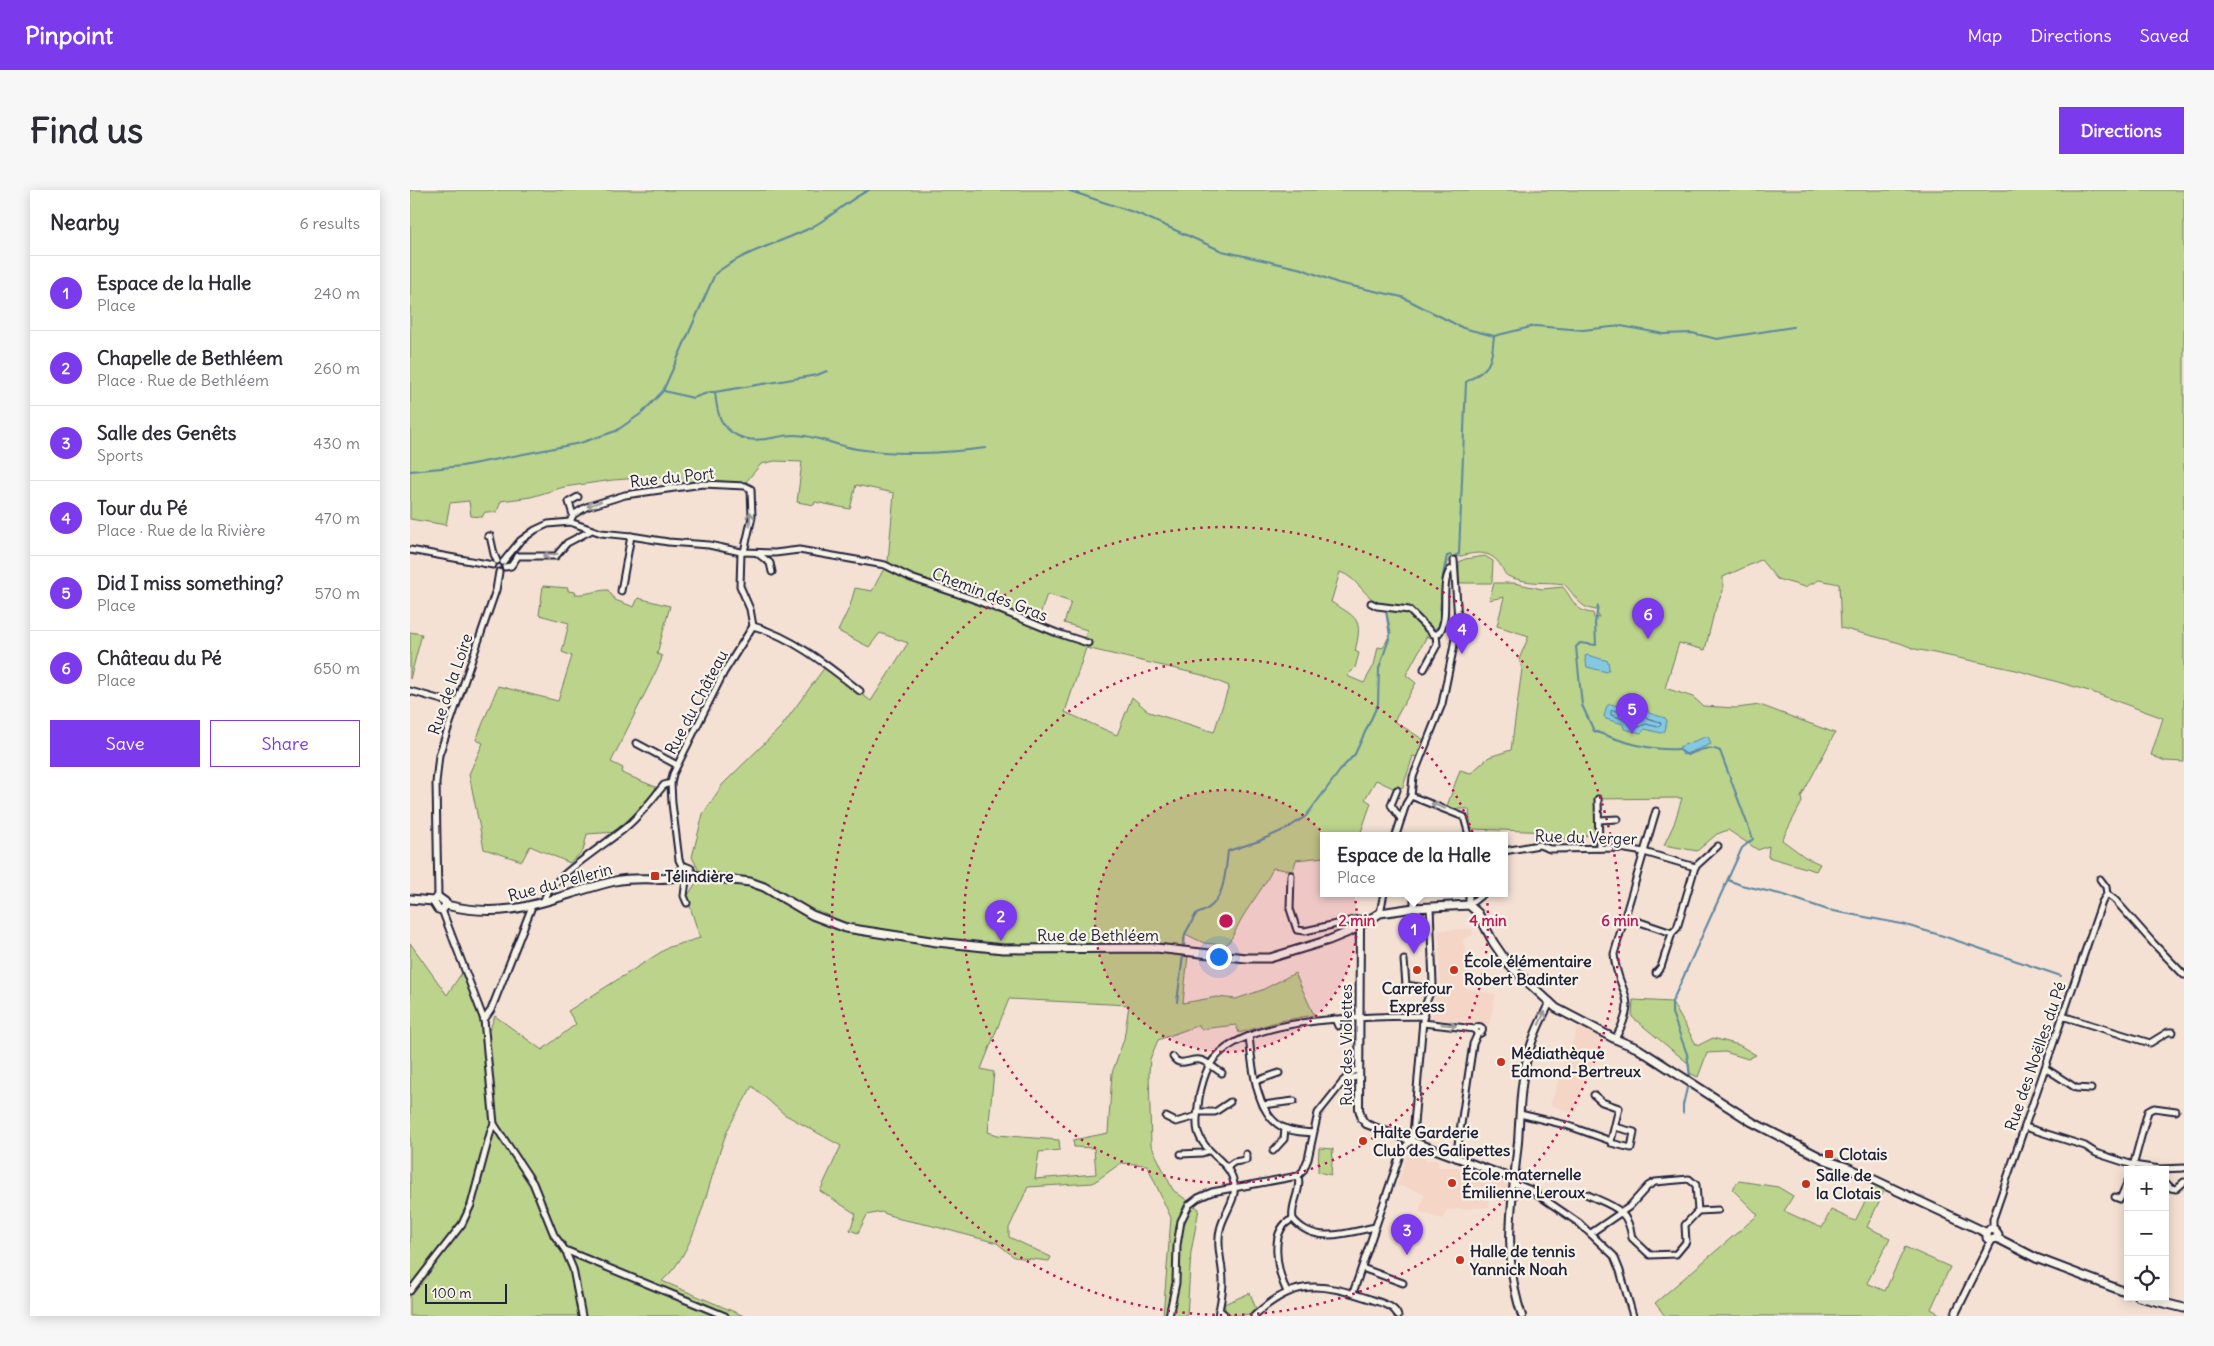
<!DOCTYPE html>
<meta charset="utf-8">
<style>
:root{--surface:#fff;--page:#f7f7f7;--text:#2b2b33;--muted:#7c7c81;--line:#e1e1e2;--accent:#7c3aed}
body{margin:0;font-family:Delius,sans-serif;background:var(--page);color:var(--text)}
.controls{position:absolute;right:15px;bottom:15px;display:grid;overflow:hidden;border-radius:0px;box-shadow:0 2px 12px #0003}
.controls button{width:45px;height:45px;display:grid;place-items:center;padding:0;border:0;border-bottom:1px solid var(--line);background:var(--surface);color:var(--text);font:25px sans-serif}
.scale{position:absolute;left:15px;bottom:12px;width:82px;box-sizing:border-box;padding-left:5px;border:2px solid #22223b;border-top:0;font-size:14px;line-height:18px;white-space:nowrap;color:#22223b;-webkit-text-stroke:4px #f7f3e8;paint-order:stroke}
.you{position:absolute;left:808px;top:766px;width:18px;height:18px;margin:-12px;border:4px solid #fff;border-radius:50%;background:#1a73e8;box-shadow:0 0 0 8px #1a73e833}
.badge{display:grid;place-items:center;width:32px;height:32px;border-radius:50%;background:var(--accent);color:#fff;font-size:16px;font-weight:700}
.pin{position:absolute;translate:-50% -41px;filter:drop-shadow(0 1px 2px #0008)}
.pin::after{content:'';position:absolute;top:26px;width:18px;height:15px;background:inherit;clip-path:polygon(0 0,100% 0,50% 100%)}
.popup{position:absolute;left:910px;top:642px;width:188px;height:65px;box-sizing:border-box;display:grid;place-content:center;border-radius:0px;background:var(--surface);filter:drop-shadow(0 1px 4px #0005);font-size:16px;white-space:nowrap;color:var(--muted)}
.popup b{font-size:19px;color:var(--text)}
.popup::after{content:'';position:absolute;left:50%;top:100%;margin-left:-10px;border:10px solid transparent;border-top-color:var(--surface)}
.list{margin:0;padding:0;list-style:none}
h2{display:flex;justify-content:space-between;align-items:center;height:65px;margin:0;padding:0 20px;font-size:21px}
h2 small{font-size:16px;font-weight:400;color:var(--muted)}
.list li{display:grid;grid-template-columns:32px 1fr auto;gap:15px;align-items:center;box-sizing:border-box;height:75px;padding:0 20px;border-top:1px solid var(--line)}
.list b{display:block;font-size:19px;white-space:nowrap}
.list p{margin:0;font-size:16px;white-space:nowrap;color:var(--muted)}
.list em{font-size:16px;font-style:normal;color:var(--muted)}
.actions{display:flex;gap:10px;padding:15px 20px}
.actions a{flex:1;padding:11px 0;border:1px solid var(--accent);border-radius:0px;text-align:center;font-size:18px;color:var(--accent)}
.actions .main{background:var(--accent);color:#fff}
.icon{flex:none;width:28px;height:28px;fill:none;stroke:currentColor;stroke-width:2;stroke-linecap:round;stroke-linejoin:round}
.map{position:relative;flex:none;width:1774px;height:1126px;overflow:hidden;border-radius:0px}
header{display:flex;align-items:center;gap:30px;box-sizing:border-box;height:70px;padding:0 25px;background:var(--accent);color:#fff}
header strong{font-size:24px}
nav{display:flex;gap:28px;margin-inline-start:auto;font-size:18px}
.intro{display:flex;align-items:center;justify-content:space-between;box-sizing:border-box;height:120px;padding:0 30px}
h1{margin:0;font-size:35px}
.button{padding:12px 22px;border-radius:0px;background:var(--accent);color:#fff;font-size:18px;font-weight:700}
main{display:flex;gap:30px;padding:0 30px}
aside{flex:1;background:var(--surface);border-radius:0px;box-shadow:0 2px 12px #0003}
.map>svg:first-child{display:block}
.built{fill:#f4d5c6}
.green{fill:#bbd38a;stroke:#6e7a62;fill-rule:evenodd}
.water{fill:#83c9e4;stroke:#5c86a0}
.lines{fill:none;stroke-linecap:round;stroke-linejoin:round}
.shore{stroke:#49657f;stroke-width:1}
.stream{stroke:#5c86a0;stroke-width:2}
.minor-casing{stroke:#22223b;stroke-width:9}
.tertiary-casing{stroke:#22223b;stroke-width:10}
.secondary-casing{stroke:#22223b;stroke-width:11}
.minor{stroke:#f7f3e8;stroke-width:5}
.tertiary{stroke:#f7f3e8;stroke-width:6}
.secondary{stroke:#f7f3e8;stroke-width:7}
.oneway{stroke:#97959a}
.ring{fill:none;stroke:#c2185b;stroke-width:2.5;stroke-dasharray:2.5 5}
.poi-dot{fill:#c8321e;stroke:#f7f3e8;stroke-width:2}
.labels{text-anchor:middle;dominant-baseline:central;stroke-width:4.5;stroke-linejoin:round;paint-order:stroke}
.street-label{font-size:16px;fill:#22223b;stroke:#f7f3e8}
.poi-label{font-size:16px;font-weight:bold;fill:#22223b;stroke:#f7f3e8;text-anchor:start}
.centre{fill:#c2185b;stroke:#f7f3e8;stroke-width:2.5}
.ring-label{font-size:15px;text-anchor:middle;font-weight:bold;fill:#c2185b;stroke:#f7f3e8;stroke-width:4.5;stroke-linejoin:round;paint-order:stroke}
</style>
<header>
<strong>Pinpoint</strong>
<nav><a>Map</a><a>Directions</a><a>Saved</a></nav>
</header>
<div class="intro"><h1>Find us</h1><a class="button">Directions</a></div>
<main>
<aside>
<h2>Nearby<small>6 results</small></h2>
<ul class="list">
<li><span class="badge">1</span><div><b>Espace de la Halle</b><p>Place</p></div><em>240 m</em></li>
<li><span class="badge">2</span><div><b>Chapelle de Bethléem</b><p>Place · Rue de Bethléem</p></div><em>260 m</em></li>
<li><span class="badge">3</span><div><b>Salle des Genêts</b><p>Sports</p></div><em>430 m</em></li>
<li><span class="badge">4</span><div><b>Tour du Pé</b><p>Place · Rue de la Rivière</p></div><em>470 m</em></li>
<li><span class="badge">5</span><div><b>Did I miss something?</b><p>Place</p></div><em>570 m</em></li>
<li><span class="badge">6</span><div><b>Château du Pé</b><p>Place</p></div><em>650 m</em></li>
</ul>
<div class="actions"><a class="main">Save</a><a>Share</a></div>
</aside>
<div class="map">
<svg width="1774" height="1126" viewBox="0 0 1774 1126">
<rect width="100%" height="100%" fill="#f5e1d4"/>
<filter id="ink" filterUnits="userSpaceOnUse"><feTurbulence type="fractalNoise" baseFrequency=".02" numOctaves="2"/><feDisplacementMap in="SourceGraphic" scale="10" xChannelSelector="R" yChannelSelector="G"/><feConvolveMatrix kernelMatrix="1 2 1 2 8 2 1 2 1" color-interpolation-filters="sRGB"/></filter>
<g filter="url(#ink)">
<!-- built -->
<g class="built">
<path d="M1062 739 1063 745 1052 750 1056 762 1057 799 1086 804 1079 835 1022 828 1026 802 1031 796 1028 740Z"/>
<path d="M1169 834 1193 846 1164 923 1140 915Z"/>
<path d="M1008 960 1010 967H1015L1016 970H1028V977H1054L1095 991 1099 997 1097 1011 1079 1010V1017L1037 1020 1032 1029 1009 1022 1014 1006 1013 1003 987 995 997 965 1002 961Z"/>
</g>
<!-- green -->
<g class="green">
<path d="M0 0H1774V572L1755 571 1741 565 1753 528 1679 501 1606 480 1505 459 1490 453 1431 438 1429 394 1409 390 1395 397 1367 389 1351 370 1313 387V401L1304 423 1295 460 1269 453 1255 498 1283 507 1293 516 1326 518 1350 515 1425 543 1391 607 1392 612 1372 650 1395 667 1410 674 1406 681 1358 667 1359 656 1348 660 1318 640 1307 644 1287 661 1254 655 1264 634 1272 608 1185 609 1186 644 1144 651 1143 642 1061 639 1059 619H1046L1037 616 1050 580 1061 583 1079 567 1101 560 1112 479 1109 469 1119 446 1087 436 1094 407 1079 410 1084 393H1104L1132 399 1153 397C1163 409 1165 422 1183 423L1184 428 1189 427 1186 420C1168 418 1166 405 1154 394 1134 391 1122 395 1100 387 1094 385 1094 381 1091 376 1078 355 1058 365 1039 369L1034 385 1030 436 1019 448 1017 446 996 485 1006 493 984 531 1014 550 1007 567 1003 566 993 597 985 599 966 590 955 609 961 613 950 645H914V667L886 670 883 681 863 678C855 696 842 711 832 728 826 738 824 747 816 755L794 753 775 744 772 755 778 765 773 813 807 807 826 809 852 800 885 783 904 825 870 831 829 843 826 835 791 839 789 835 748 850 740 869 739 883 741 955 763 1000 789 1019 781 1062 777 1126H753L761 1028 737 975 711 973 683 993 618 997 599 1038V1047L641 1067 639 1071 604 1067 587 1053 519 1035 490 1029 471 1022 457 1025 448 1043 440 1040 446 1024 410 1001 431 956 374 924 342 896C335 910 326 923 319 937 299 982 290 1059 252 1091L334 1126H0V753L37 805 53 781 65 812 72 839H80L85 826 132 860 166 834 158 821 259 757 290 748 277 707 287 691 288 679 282 667 293 624 313 594 371 537 415 477 461 511 498 453 470 443 459 457 428 441 440 416 445 398 462 401 478 371 484 303 446 295 440 319 405 312 404 315 387 312 392 272 365 271 351 274 335 293 307 291 258 298 259 286 203 290 154 297 121 307 91 311 87 322H75L72 327 61 326 59 311 40 313 36 335 0 329ZM930 382C949 388 955 411 975 415L981 442 973 458 968 457 964 475 954 493 937 486 945 478 949 463 945 461C953 429 948 428 921 412ZM637 404 661 412 654 433 677 440 673 455 626 437ZM676 458 792 485 819 496 804 542 739 522 722 507 707 545 655 522ZM599 809 719 815 714 849 702 883 698 943 663 950 664 957 684 958 686 984 625 989 629 962 650 960 649 950 588 945 578 942 584 882 571 879Z"/>
<path d="M1075 366 1083 371 1082 393H1049V372L1055 369Z"/>
<path d="M133 396 158 398V401L166 402 165 404C177 405 186 400 198 400L205 410 224 417 228 408 260 416 247 464 252 466 251 471 201 572 213 578 212 583 248 598 215 636 207 642 177 644 173 661 160 673 120 656 112 671 74 659 59 584 73 553 66 550 88 496 148 511 162 466 152 462 159 433 129 425Z"/>
<path d="M0 442 12 444 0 489Z"/>
<path d="M1223 810 1262 812 1287 856 1303 848 1329 855 1346 865 1338 869 1315 862 1297 863 1288 887 1279 883V874L1222 827Z"/>
<path d="M909 958 923 959 921 985 908 982Z"/>
<path d="M1329 991 1368 997 1383 1006 1374 1021 1412 1038 1421 1020 1445 1031 1464 994 1475 999 1457 1037 1480 1048 1457 1093 1475 1101 1495 1057 1540 1077 1521 1119 1533 1126H1255L1245 1113 1348 1025 1322 999Z"/>
<path d="M840 1103 846 1119 840 1124 822 1126 816 1121 814 1114Z"/>
</g>
<!-- water -->
<g class="water">
<path d="M1178 465 1198 471 1199 479 1197 482 1177 477 1175 466Z"/>
<path d="M1200 514 1217 518 1220 514 1237 518 1239 523 1255 528 1257 530 1255 541 1251 543 1235 539 1231 543 1214 539 1213 534 1196 529 1194 526 1197 516Z"/>
<path d="M1298 546 1301 554 1273 565 1269 557Z"/>
</g>
<g class="lines">
<!-- shore -->
<path class="shore" d="M1203 520 1215 523 1222 520 1232 522 1237 528 1250 532 1251 535 1248 537 1236 534 1229 537 1219 535 1214 529 1201 525V521Z"/>
<!-- stream -->
<g class="stream">
<path d="M657 0 729 24 812 61 892 79 928 93 992 107 1053 138 1084 146 1125 136 1173 140 1211 136 1254 144 1282 143 1307 149 1383 137"/>
<path d="M254 201 283 208 300 202H305C307 222 309 237 328 246 348 255 365 245 385 245 405 245 427 256 447 259 491 266 533 263 576 258"/>
<path d="M305 202 407 185 417 181"/>
<path d="M0 281 52 276 170 253 206 241 232 223 253 201 305 84C332 62 367 54 398 39 420 29 437 10 459 0"/>
<path d="M1046 365 1049 364 1056 192C1081 177 1081 175 1084 146"/>
<path d="M1188 416 1185 433 1186 455 1170 453 1166 457 1172 515 1184 541C1210 551 1240 561 1268 559L1277 565C1288 561 1299 555 1310 561L1343 649 1332 658 1262 812V823L1277 864 1280 886"/>
<path d="M1007 431 1020 445"/>
<path d="M1023 441 1029 436 1033 385 1037 366 1041 365"/>
<path d="M1318 690 1331 695 1374 705 1418 720 1492 734 1530 745 1651 786"/>
<path d="M774 756 775 744 786 724C815 716 815 686 818 661L849 651 878 638 896 626 932 578 945 564 968 514 969 478 980 446 976 421 981 420"/>
<path d="M767 812 773 765"/>
<path d="M1273 923V915L1277 898"/>
</g>
<!-- minor casing -->
<g class="minor-casing">
<g id="minor">
<path d="M163 325 159 312 168 307"/>
<path d="M160 332 163 325 176 317 215 305 293 294 335 296 341 299 342 327 334 362"/>
<path d="M78 346H80L84 364 87 371"/>
<path d="M0 360 83 375"/>
<path d="M347 363 360 373 362 382"/>
<path d="M93 372 110 351 125 340 138 334 160 332 191 343 221 346 258 352 299 355 331 362 365 363 389 360 475 375 501 388 563 409 647 443 678 453"/>
<path d="M95 377 101 376 108 366H146L157 353 180 341"/>
<path d="M211 401 221 346"/>
<path d="M961 413 967 416 999 420 1023 444H1028C1041 430 1029 397 1040 380L1044 378"/>
<path d="M343 436C383 447 418 476 450 501"/>
<path d="M1014 479 1027 455 1026 445"/>
<path d="M0 501 46 514"/>
<path d="M226 553 267 575"/>
<path d="M987 600 981 615 991 629"/>
<path d="M1001 606 1003 587 1032 514 1043 460 1048 430 1044 370"/>
<path d="M1001 606 1054 627 1059 645"/>
<path d="M1188 609 1189 658"/>
<path d="M1189 630 1208 629"/>
<path d="M986 645 996 614 1001 606"/>
<path d="M1094 661 1129 655 1140 659 1210 658 1234 662 1285 677"/>
<path d="M273 678 269 670 262 613 261 593 263 584 314 482 343 436 340 419 330 396 331 362"/>
<path d="M881 685 880 719 887 740 895 741 949 729 956 731"/>
<path d="M1690 689 1696 697 1697 704"/>
<path d="M276 690 274 706 277 713"/>
<path d="M1004 703V718"/>
<path d="M1059 703V715"/>
<path d="M1697 704 1705 710 1744 754 1774 785"/>
<path d="M28 707 26 593 29 565 86 400 89 382"/>
<path d="M134 712C133 693 199 652 215 638 230 626 242 609 254 595L261 593"/>
<path d="M1059 715 1074 703"/>
<path d="M970 723 974 703"/>
<path d="M1215 727 1262 743 1267 738 1285 677 1308 656"/>
<path d="M994 770 996 795 1022 799"/>
<path d="M1246 783 1251 777 1262 743"/>
<path d="M1652 826 1740 853 1758 842H1763"/>
<path d="M925 829 928 836"/>
<path d="M74 830 81 820 121 719V716"/>
<path d="M1013 833 1065 839"/>
<circle cx="1069" cy="840" r="3.5"/>
<path d="M839 846C842 873 845 923 872 937 881 942 893 942 903 943"/>
<path d="M1205 849C1231 803 1207 805 1204 764L1246 621"/>
<path d="M763 867C770 878 780 868 790 870 797 871 805 879 812 883"/>
<path d="M1635 878 1666 898 1681 899"/>
<path d="M846 891 869 883"/>
<path d="M933 891 949 886"/>
<path d="M853 915 884 911"/>
<path d="M788 922H805L820 912"/>
<path d="M1110 924 1156 935 1201 951 1209 918 1192 912 1184 905"/>
<path d="M756 927 766 932 787 926"/>
<path d="M84 934 123 993 144 1045 155 1060 163 1079 172 1126"/>
<path d="M1615 937 1675 956 1686 963 1723 975 1750 979 1774 978"/>
<path d="M1201 951V953L1221 958 1224 942 1205 937"/>
<path d="M863 961 874 949 875 938"/>
<path d="M771 964 792 963 798 961"/>
<path d="M1046 968 1063 854 1068 843"/>
<path d="M817 977 824 972 836 970V964"/>
<path d="M1722 980 1738 921 1744 918 1766 921"/>
<path d="M1755 992 1761 998 1766 999 1774 992"/>
<path d="M1104 993 1121 1000 1169 1033 1204 1066 1210 1081 1223 1126"/>
<path d="M1176 1004C1201 1016 1218 1017 1222 1048L1240 1065 1266 1064 1276 1052 1275 1035 1288 1021 1286 995 1279 989 1245 992 1238 996 1219 1017 1181 1043"/>
<path d="M1705 1007 1710 1009 1718 991"/>
<path d="M1288 1021 1308 1020"/>
<path d="M883 1029C904 1055 937 1043 965 1037"/>
<path d="M1583 1039V1029L1692 712 1697 704"/>
<path d="M155 1060 315 1126"/>
<path d="M952 1078 993 1093"/>
<path d="M0 1101 52 1034 61 1015 81 940 84 934 74 830 32 720"/>
<path d="M877 1102C868 1083 857 1039 883 1029 880 1014 892 1001 888 986"/>
<path d="M943 1103 991 962C995 955 1001 953 1003 945L1014 819 1023 794 1020 717"/>
<path d="M809 1120 816 1126"/>
<path d="M759 1126 766 1093 767 1055 771 1031 779 1015 788 1008 802 1002 888 986 893 981 898 969 908 923 940 883 949 879"/>
<path d="M808 1126C810 1115 813 1103 813 1092 813 1074 806 1058 810 1040 813 1024 827 1010 824 994 821 971 794 964 788 942 785 932 788 919 789 908 791 897 794 886 799 876 830 824 960 827 1014 826"/>
<path d="M844 1126C884 1088 911 1093 960 1109 971 1113 984 1115 988 1126"/>
</g>
</g>
<!-- tertiary casing -->
<g class="tertiary-casing">
<g id="tertiary">
<path d="M950 735 949 919 952 929 956 934 1104 989"/>
<path d="M1112 1126C1092 1068 1102 1012 1108 952 1110 923 1110 890 1119 862 1123 845 1132 828 1140 812"/>
<path d="M1544 1126 1581 1051"/>
</g>
</g>
<!-- secondary casing -->
<g class="secondary-casing">
<g id="secondary">
<path d="M282 685 340 692 354 697 402 725 436 738 527 752 593 759 746 758 836 768H860L919 750 941 741 970 723 1004 718 1059 715 1068 723 1083 752 1098 774 1146 818 1205 849 1227 858 1342 932 1416 970 1439 978 1577 1043"/>
<path d="M270 686V681L275 677 280 679 282 685"/>
<path d="M270 686 276 690 282 685"/>
<path d="M0 709 23 711"/>
<path d="M23 711 28 719 32 720 36 715"/>
<path d="M23 711 28 707 35 712 36 715"/>
<path d="M36 715C104 732 142 706 205 691 227 686 252 692 270 686"/>
<path d="M1577 1043 1580 1039 1585 1040 1588 1044 1587 1048"/>
<path d="M1577 1043V1048L1580 1050 1587 1048"/>
<path d="M1587 1048 1626 1068 1718 1103"/>
<path d="M1729 1107 1774 1118"/>
</g>
</g>
<!-- minor -->
<use href="#minor" class="minor"/>
<!-- tertiary -->
<use href="#tertiary" class="tertiary"/>
<!-- secondary -->
<use href="#secondary" class="secondary"/>
</g>
<!-- one-way arrows -->
<defs><path id="oneway-shaft" d="M-6 0H5M1.5-3L5.5 0L1.5 3" fill="none" stroke-width="1.6" stroke-linecap="round" stroke-linejoin="round" transform="scale(1.25)"/></defs>
<g class="oneway">
<use href="#oneway-shaft" transform="translate(184 314) rotate(160)"/>
<use href="#oneway-shaft" transform="translate(340 329) rotate(-87)"/>
<use href="#oneway-shaft" transform="translate(140 365) rotate(171)"/>
<use href="#oneway-shaft" transform="translate(1028 616) rotate(-159)"/>
<use href="#oneway-shaft" transform="translate(1132 828) rotate(-65)"/>
<use href="#oneway-shaft" transform="translate(1039 835) rotate(5)"/>
</g>
</g>
<!-- distance rings -->
<circle cx="816" cy="731" r="131" fill="#c2185b" fill-opacity=".12"/>
<g class="ring">
<circle cx="816" cy="731" r="131"/>
<circle cx="816" cy="731" r="262"/>
<circle cx="816" cy="731" r="394"/>
</g>
<!-- markers -->
<g class="poi-dot">
<rect x="240" y="681" width="10" height="10" rx="2.5"/>
<circle cx="1007" cy="780" r="5"/>
<circle cx="1044" cy="780" r="5"/>
<circle cx="1091" cy="872" r="5"/>
<circle cx="953" cy="951" r="5"/>
<rect x="1414" y="959" width="10" height="10" rx="2.5"/>
<circle cx="1042" cy="993" r="5"/>
<circle cx="1396" cy="994" r="5"/>
<circle cx="1050" cy="1070" r="5"/>
</g>
<g class="labels">
<!-- street labels -->
<g class="street-label">
<text transform="translate(262 287) rotate(-6)">Rue du Port</text>
<text transform="translate(580 404) rotate(21)">Chemin des Gras</text>
<text transform="translate(40 494) rotate(-71)">Rue de la Loire</text>
<text transform="translate(286 512) rotate(-62)">Rue du Château</text>
<text transform="translate(1176 647) rotate(2)">Rue du Verger</text>
<text transform="translate(150 692) rotate(-15)">Rue du Pellerin</text>
<text x="688" y="745">Rue de Bethléem</text>
<text transform="translate(936 855) rotate(-90)">Rue des Violettes</text>
<text transform="translate(1625 866) rotate(-71)">Rue des Noëlles du Pé</text>
</g>
<!-- poi labels -->
<g class="poi-label">
<text x="255" y="686">Télindière</text>
<text x="1054" y="771">École élémentaire<tspan x="1054" dy="18">Robert Badinter</tspan></text>
<text x="1007" y="798" text-anchor="middle">Carrefour<tspan x="1007" dy="18">Express</tspan></text>
<text x="1101" y="863">Médiathèque<tspan x="1101" dy="18">Edmond-Bertreux</tspan></text>
<text x="963" y="942">Halte Garderie<tspan x="963" dy="18">Club des Galipettes</tspan></text>
<text x="1429" y="964">Clotais</text>
<text x="1052" y="984">École maternelle<tspan x="1052" dy="18">Émilienne Leroux</tspan></text>
<text x="1406" y="985">Salle de<tspan x="1406" dy="18">la Clotais</tspan></text>
<text x="1060" y="1061">Halle de tennis<tspan x="1060" dy="18">Yannick Noah</tspan></text>
</g>
</g>
<circle cx="816" cy="731" r="8" class="centre"/>
<g class="ring-label">
<text x="947" y="736">2 min</text>
<text x="1078" y="736">4 min</text>
<text x="1210" y="736">6 min</text>
</g>
</svg>
<div class="controls">
<button>+</button>
<button>−</button>
<button><svg class="icon" aria-label="locate" viewBox="0 0 24 24"><circle cx="12" cy="12" r="6"/><path d="M12 2v4M12 18v4M2 12h4M18 12h4"/></svg></button>
</div>
<div class="scale">100 m</div>
<div class="you"></div>
<div class="pin badge" style="left:1004px;top:764px">1</div>
<div class="popup"><b>Espace de la Halle</b>Place</div>
<div class="pin badge" style="left:591px;top:751px">2</div>
<div class="pin badge" style="left:997px;top:1065px">3</div>
<div class="pin badge" style="left:1052px;top:464px">4</div>
<div class="pin badge" style="left:1222px;top:544px">5</div>
<div class="pin badge" style="left:1238px;top:449px">6</div>
</div>
</main>
